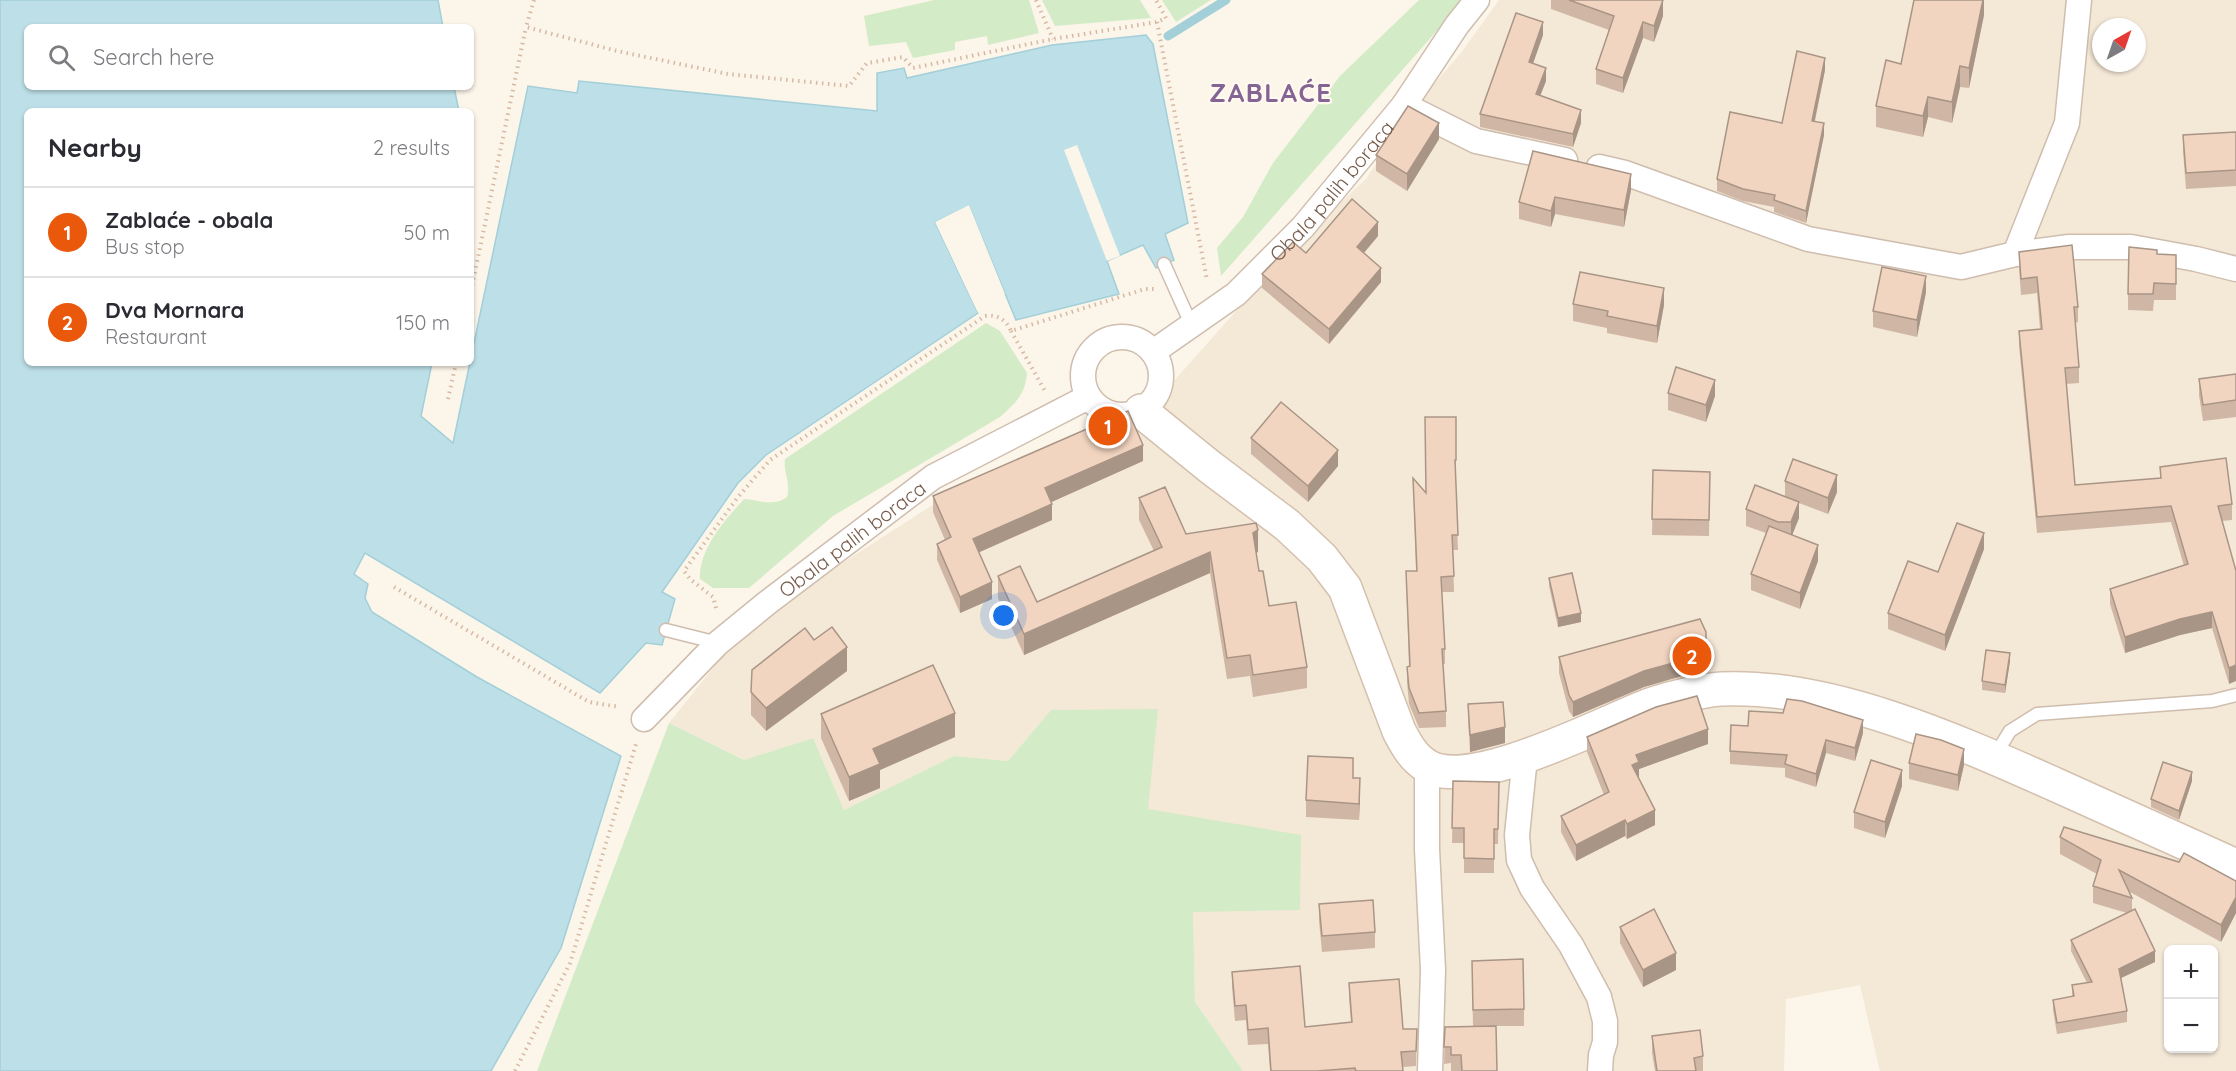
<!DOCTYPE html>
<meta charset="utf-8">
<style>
:root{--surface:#fff;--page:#f7f7f7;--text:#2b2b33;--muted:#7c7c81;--line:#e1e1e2;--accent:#ea580c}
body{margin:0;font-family:Quicksand,sans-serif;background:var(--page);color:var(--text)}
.controls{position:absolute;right:18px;bottom:18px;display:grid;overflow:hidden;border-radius:9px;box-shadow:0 2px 4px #0004}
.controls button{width:54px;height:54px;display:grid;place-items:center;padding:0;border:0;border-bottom:2px solid var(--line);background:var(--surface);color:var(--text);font:30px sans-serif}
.compass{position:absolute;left:2092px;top:18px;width:54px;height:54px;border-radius:50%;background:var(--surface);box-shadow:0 2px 4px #0004;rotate:40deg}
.you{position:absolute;left:1004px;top:616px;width:21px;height:21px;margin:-15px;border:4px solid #fff;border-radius:50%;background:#1a73e8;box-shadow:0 0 0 9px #1a73e833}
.badge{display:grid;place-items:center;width:39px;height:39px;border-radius:50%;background:var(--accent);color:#fff;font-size:20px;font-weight:700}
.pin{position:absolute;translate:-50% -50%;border:3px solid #fff;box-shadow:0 2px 6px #0006}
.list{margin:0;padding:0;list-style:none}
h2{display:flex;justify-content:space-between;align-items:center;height:78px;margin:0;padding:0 24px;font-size:26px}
h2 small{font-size:20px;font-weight:400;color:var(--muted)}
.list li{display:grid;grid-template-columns:39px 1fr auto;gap:18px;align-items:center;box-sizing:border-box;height:90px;padding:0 24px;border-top:2px solid var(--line)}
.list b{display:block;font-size:22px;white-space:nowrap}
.list p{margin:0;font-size:20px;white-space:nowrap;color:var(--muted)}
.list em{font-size:20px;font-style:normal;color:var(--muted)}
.icon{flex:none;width:33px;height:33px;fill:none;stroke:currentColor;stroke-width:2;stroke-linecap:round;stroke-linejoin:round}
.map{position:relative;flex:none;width:2236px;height:1071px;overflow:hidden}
.search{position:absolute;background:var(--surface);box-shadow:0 2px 4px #0004;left:24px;top:24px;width:450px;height:66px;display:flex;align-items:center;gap:15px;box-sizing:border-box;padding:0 21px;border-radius:9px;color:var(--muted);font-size:22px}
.panel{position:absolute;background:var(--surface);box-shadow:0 2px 4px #0004;left:24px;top:108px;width:450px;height:258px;border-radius:9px}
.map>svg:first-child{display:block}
.residential{fill:#f4e8d7;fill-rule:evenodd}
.green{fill:#d4ebc7}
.water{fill:#bddfe7;stroke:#a3cfd8;stroke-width:1.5}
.pier{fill:#fcf5e9}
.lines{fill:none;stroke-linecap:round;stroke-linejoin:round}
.stream{stroke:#a3cfd8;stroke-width:9}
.lane-casing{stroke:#cfbdae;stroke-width:15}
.street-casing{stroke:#cfbdae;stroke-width:27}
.secondary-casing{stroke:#d4c0ae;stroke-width:36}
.path{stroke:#d7b9a3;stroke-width:4;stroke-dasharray:1.5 4.5;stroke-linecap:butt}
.lane{stroke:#fff;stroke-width:12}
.street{stroke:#fff;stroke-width:24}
.secondary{stroke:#fff;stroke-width:33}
.wall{fill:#d0b7a5}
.shaded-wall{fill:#a99586}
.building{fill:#f2d5c0;stroke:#a99586;stroke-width:1.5}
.labels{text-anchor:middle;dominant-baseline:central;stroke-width:4.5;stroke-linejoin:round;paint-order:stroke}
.street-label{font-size:20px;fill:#775c4c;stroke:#fff9ef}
.district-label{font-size:26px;font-weight:bold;letter-spacing:1.5px;fill:#846493;stroke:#fff9ef}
</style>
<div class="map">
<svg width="2236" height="1071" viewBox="0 0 2236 1071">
<rect width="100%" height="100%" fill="#fcf5e9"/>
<!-- residential -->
<path class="residential" d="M1499 0H2236V1071H1880L1860 985 1786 999 1784 1071H1243L1195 1002 1193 911 1300 910 1148 809 1051 710 1008 761 954 756 844 810 813 738 744 760 669 723 722 657 802 589 931 506 1140 419 1295 245 1366 179 1413 108 1461 53ZM2101 27H2137V63H2101ZM2168 950H2214V1048H2168Z"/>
<!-- green -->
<g class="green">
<path d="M934 0H1029L1039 33 988 45 987 36 955 42V50L913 58 906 42 869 46 864 16Z"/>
<path d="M1042 0H1140L1151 18 1055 26Z"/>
<path d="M1162 0H1211L1176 22Z"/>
<path d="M1419 0H1464L1221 276 1217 248 1243 217 1273 163 1340 76Z"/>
<path d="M986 323 1000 331 1027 373C1025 395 1016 402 1000 417L833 516 749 588H713L700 579C699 549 724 521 744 499 758 500 774 507 787 497 791 482 783 472 785 459Z"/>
<path d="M1158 709 1148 809 1301 835 1300 910 1193 912 1195 1002 1243 1071H537L669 723 744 760 813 738 844 810 954 756 1008 761 1051 710Z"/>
</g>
<!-- water -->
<path class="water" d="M0 0H438L443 27H27V87H454L459 111H27V363H432L421 416 453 443 528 86 577 93 579 81 877 111V73L904 68 907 78 1052 45 1146 35 1153 44 1188 223 1165 234 1174 260 1156 268 1143 245 1107 261 1119 294 1016 320 969 206 935 222 978 313 766 455 738 483 662 592 675 599 662 645 646 643 600 693 365 553 354 574 368 584 365 598 372 612 477 677 621 756 561 948 491 1071H0Z"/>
<!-- pier -->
<g class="pier">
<path d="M1077 145 1120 256 1107 261 1064 150Z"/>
<path d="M969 205 1005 294 1003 295 968 209 939 223 981 311 978 313 935 222Z"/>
</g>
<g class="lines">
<!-- stream -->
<path class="stream" d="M1168 36 1226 0"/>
<!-- lane casing -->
<g class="lane-casing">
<g id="lane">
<path d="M1164 264 1191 324"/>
<path d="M666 630 718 643"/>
<path d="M1994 757 2010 731 2037 714 2212 701 2236 695"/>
</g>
</g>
<!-- street casing -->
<g class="street-casing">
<g id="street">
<path d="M1404 105 1476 141 1565 160"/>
<path d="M1599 167 1625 173 1808 239 1961 267 2015 254 2069 247H2131L2196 259 2236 269"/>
<path d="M2015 254 2067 123 2079 0"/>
<circle cx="1122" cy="376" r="39"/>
<path id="s1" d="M1153 352 1236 294 1303 227 1404 105 1457 25 1477 0"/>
<path id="s2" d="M644 719 718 643 767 603 933 477 1088 397"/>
<path d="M1525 757 1517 835 1519 860 1532 888 1571 945 1599 997 1605 1021V1042L1601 1055 1600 1071"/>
<path d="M1427 767V849L1433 970 1430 1071"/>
</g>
</g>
<!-- secondary casing -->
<g class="secondary-casing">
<path id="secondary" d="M1141 411 1210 467 1287 525 1322 558 1345 588 1399 731C1406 744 1413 758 1427 766 1470 793 1604 722 1650 705 1667 699 1703 690 1721 689 1830 684 1955 740 2054 784 2114 811 2175 838 2236 866"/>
</g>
<!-- path -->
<g class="path">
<path d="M534 0 526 27 617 51 728 74 849 86 867 63 903 57 913 68 1053 39 1157 22 1166 18 1156 0"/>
<path d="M1036 0 1053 39"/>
<path d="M1157 22 1207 280"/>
<path d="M471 291 526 27"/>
<path d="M1011 331 1045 391"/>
<path d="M448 399 456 363"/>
<path d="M394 587 589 702 620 707"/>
<path d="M716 608 713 597 690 579 684 571 738 497 770 460 985 316C998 314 1006 320 1011 331L1145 289H1154"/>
<path d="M515 1071 570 963 636 744"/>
</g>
<!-- lane -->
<use href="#lane" class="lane"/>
<!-- street -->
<use href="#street" class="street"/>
<!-- secondary -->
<use href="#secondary" class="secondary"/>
</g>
<!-- wall -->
<g class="wall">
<path d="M1551 0H1662L1663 16 1654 42 1643 38 1623 93 1596 84V69L1609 30 1551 9Z"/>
<path d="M1984 0V15L1969 88 1960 87 1952 123 1928 117 1923 137 1876 127V106L1901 64Z"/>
<path d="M1543 35 1533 63 1546 81 1540 95 1581 123 1573 147 1480 127V114Z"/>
<path d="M1825 70 1815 121 1824 135 1806 223 1774 212V207L1743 201 1717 191V179L1782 123Z"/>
<path d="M2236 132V186L2186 189 2183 151V135Z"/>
<path d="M1439 139 1407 191 1376 171V155Z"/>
<path d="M1533 151 1631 190 1624 227 1555 214 1551 227 1519 219V202Z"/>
<path d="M1378 236 1364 253 1381 282 1329 344 1262 288V274L1306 253Z"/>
<path d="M2019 252 2078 307V322L2075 323 2079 367V383L2066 384 2075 485 2160 478V467L2232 504V520L2222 521 2236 571 2229 684 2212 628 2180 635 2125 653 2110 604V589L2184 566 2171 522 2037 533 2019 346V331L2040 329 2037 293 2021 295 2019 268Z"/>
<path d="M2157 254 2176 255V300H2154L2153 311 2128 310V294Z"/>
<path d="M1926 292 1917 337 1873 327V311Z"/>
<path d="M1573 304 1664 305 1657 343 1607 333V328L1573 321Z"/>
<path d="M2236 374V417L2203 421 2199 395V379Z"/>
<path d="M1668 393 1715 396 1706 422 1668 410Z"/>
<path d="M1456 417V475H1455L1458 550H1453L1454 592H1442L1445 649V664H1443L1446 711V727L1419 728 1409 704 1407 682V667H1409L1406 571H1416L1413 478 1425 492Z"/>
<path d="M1251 438 1338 466 1308 502 1251 454Z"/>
<path d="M1143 461 1051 502 1052 520 979 552 992 599 960 613 937 560V544L945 540 933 512V496Z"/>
<path d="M1653 470 1710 472 1709 536 1652 535Z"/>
<path d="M1785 481 1837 492 1828 514 1799 503V518L1792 535 1818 561 1800 609 1751 590V574L1766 533 1746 526V509L1785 497Z"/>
<path d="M1139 498 1186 534 1258 552 1256 553 1259 571 1269 606 1307 667V688L1253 697 1250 676 1227 679 1210 573 1024 655 998 598V576L1037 602 1154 551 1139 520Z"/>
<path d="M1984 549 1945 651 1888 629V613L1938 572Z"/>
<path d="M1549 578 1581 622 1558 627 1549 586Z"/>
<path d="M814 640 847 671 766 731 751 715V692Z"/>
<path d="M1559 657 1706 669 1644 687 1573 717 1569 711 1559 673Z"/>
<path d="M2010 661 2005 693 1982 690V681Z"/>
<path d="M1468 704 1505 743 1470 752 1468 720Z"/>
<path d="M821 714 955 737 880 770V788L849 801 821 738Z"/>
<path d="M1863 733 1855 761 1826 753 1816 787 1785 777V768L1730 764V751Z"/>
<path d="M1587 737 1708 744 1639 769V778L1655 825 1627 839 1625 836 1576 861 1561 832V816L1604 795 1587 752Z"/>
<path d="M1909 763 1964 765 1958 791 1909 779Z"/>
<path d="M1453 781 1499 782 1498 844H1494V873H1464V843H1452Z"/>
<path d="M2192 781 2179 820 2151 807V799Z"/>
<path d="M1902 786 1885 838 1854 828V812Z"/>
<path d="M1360 794 1359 820 1306 817V800Z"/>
<path d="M2060 837 2236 881V913L2221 942 2130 892 2132 898V910L2155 962 2121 978 2127 1011V1022L2057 1034 2053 1010V1000L2072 997V985L2087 983 2071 951V940L2127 913 2093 903V886L2097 874 2060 854Z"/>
<path d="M1319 904 1375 932V948L1322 952 1319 921Z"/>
<path d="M1620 927 1676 970 1643 987 1620 943Z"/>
<path d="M1232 972 1305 1027 1351 1022 1349 998V983L1403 1029H1417L1416 1066 1403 1067V1071H1270L1268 1044 1248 1045 1246 1020 1235 1021 1232 987Z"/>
<path d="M1472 977 1524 1009V1026H1496L1497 1071H1451V1063L1444 1064 1445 1027H1473Z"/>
<path d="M1652 1036 1703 1056V1071H1655L1652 1053Z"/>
</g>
<!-- shaded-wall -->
<g class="shaded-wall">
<path d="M1663 0V16L1654 42V26Z"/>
<path d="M1983 0H1984V15L1969 88V68Z"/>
<path d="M1543 22V35L1529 75V62Z"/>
<path d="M1643 22V38L1623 93V78Z"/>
<path d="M1825 58V70L1812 133V121Z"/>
<path d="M1960 66V87L1952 123V102Z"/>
<path d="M1546 68V81L1536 107V94Z"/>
<path d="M1928 97V117L1923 137V116Z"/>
<path d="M1581 110V123L1573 147V134Z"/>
<path d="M1439 123V139L1407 191V174Z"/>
<path d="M1824 123V135L1806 223V211Z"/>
<path d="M1631 174V190L1624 227V210Z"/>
<path d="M1555 197V214L1551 227V211Z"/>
<path d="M1378 222V236L1357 261V247Z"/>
<path d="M1381 268V282L1329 344V329Z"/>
<path d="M1926 276V292L1917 337V320Z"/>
<path d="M1664 288V305L1657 343V326Z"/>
<path d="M1715 380V396L1706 422V405Z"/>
<path d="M1143 445V461L1045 505V488Z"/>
<path d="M1338 450V466L1308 502V486Z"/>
<path d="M1837 475V492L1828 514V498Z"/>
<path d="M1799 502V518L1791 538V522Z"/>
<path d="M1052 504V520L973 555V539Z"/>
<path d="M1258 530V552L1253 554V533Z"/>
<path d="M1984 533V549L1945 651V635Z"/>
<path d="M1818 545V561L1800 609V593Z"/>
<path d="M1210 552V573L1024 655V634Z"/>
<path d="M992 582V599L960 613V597Z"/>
<path d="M2212 612V628L2180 635 2125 653V637L2180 619Z"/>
<path d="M1581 613V622L1558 627V618Z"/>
<path d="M1706 632V669L1644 687 1573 717V702Z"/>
<path d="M847 647V671L766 731V708Z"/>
<path d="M2010 653V661L2005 693V685Z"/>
<path d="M2236 665V681L2229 684V668Z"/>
<path d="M955 713V737L880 770V788L849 801V777L873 749Z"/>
<path d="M1863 720V733L1855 761V748Z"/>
<path d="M1505 727V743L1470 752V735Z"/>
<path d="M1708 729V744L1639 769V777L1632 780V765L1636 755Z"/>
<path d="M1826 740V753L1816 787V774Z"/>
<path d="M1964 749V765L1958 791V775Z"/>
<path d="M1902 770V786L1885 838V822Z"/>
<path d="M2192 772V781L2179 820V811Z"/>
<path d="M1360 778V794L1359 820V804Z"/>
<path d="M1655 810V825L1627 839V824Z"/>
<path d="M1625 820V836L1576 861V845Z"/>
<path d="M2236 897V913L2221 942V925Z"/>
<path d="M2155 951V962L2119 979V969Z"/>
<path d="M1676 953V970L1643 987V970Z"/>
</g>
<!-- building -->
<g class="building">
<path d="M1569 0H1663L1654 26 1643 22 1623 78 1596 69 1614 16Z"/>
<path d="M1914 0H1983L1969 68 1960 66 1952 102 1928 97 1923 116 1876 106 1886 60 1901 64Z"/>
<path d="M1516 13 1543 22 1529 62 1546 68 1536 94 1581 110 1573 134 1480 114Z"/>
<path d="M1797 51 1825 58 1812 121 1824 123 1806 211 1774 200 1775 195 1743 189 1717 179 1730 112 1782 123Z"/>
<path d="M1408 106 1439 123 1407 174 1376 155Z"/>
<path d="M2236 132V170L2186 173 2183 135Z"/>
<path d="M1533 151 1631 174 1624 210 1555 197 1551 211 1519 202Z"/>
<path d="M1352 199 1378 222 1357 247 1381 268 1329 329 1262 274 1293 242 1306 253Z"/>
<path d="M2072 245 2078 307H2074L2079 367 2065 368 2075 485 2161 478 2160 467 2226 458 2232 504 2218 506 2236 571V665L2229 668 2212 612 2180 619 2125 637 2110 589 2188 564 2171 506 2037 517 2019 331 2042 329 2037 277 2021 279 2019 252Z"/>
<path d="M2129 247 2157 250V254L2176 255V284L2154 283 2153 294H2128Z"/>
<path d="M1882 267 1926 276 1917 320 1873 311Z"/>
<path d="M1580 272 1664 288 1657 326 1607 316 1608 311 1573 304Z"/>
<path d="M1676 367 1715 380 1706 405 1668 393Z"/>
<path d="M2236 374V400L2203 405 2199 379Z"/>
<path d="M1281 402 1338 450 1308 486 1251 438Z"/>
<path d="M1128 411 1143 445 1045 488 1052 504 973 539 992 582 960 597 937 544 951 537 933 496Z"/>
<path d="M1425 417H1456V460H1455L1458 535H1452L1454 576 1441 577 1445 649H1442L1446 711 1419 713 1409 688 1407 667 1410 666 1406 571H1417L1413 478 1426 493Z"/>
<path d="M1793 459 1837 475 1828 498 1785 481Z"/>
<path d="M1653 470 1710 472 1709 520 1652 519Z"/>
<path d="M1755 485 1799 502 1791 522H1778L1746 509Z"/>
<path d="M1165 487 1186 534 1256 523 1258 530 1253 533 1259 571H1263L1269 606 1296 602 1307 667 1253 675 1250 655 1227 658 1210 552 1024 634 998 576 1020 566 1037 602 1162 547 1139 498Z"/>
<path d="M1957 523 1984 533 1945 635 1888 613 1908 561 1938 572Z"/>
<path d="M1769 526 1818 545 1800 593 1751 574Z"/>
<path d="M1572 573 1581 613 1558 618 1549 578Z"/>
<path d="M1700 619 1706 632V654L1644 671 1573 702 1569 695 1559 657Z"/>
<path d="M832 627 847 647 766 708 751 692 752 670 805 628 814 640Z"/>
<path d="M1986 650 2010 653 2005 685 1982 681Z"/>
<path d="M933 665 955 713 873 749 880 764 849 777 821 714Z"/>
<path d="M1697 696 1708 729 1636 755 1639 762 1632 765 1655 810 1627 824 1625 820 1576 845 1561 816 1609 792 1587 737 1656 707Z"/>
<path d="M1787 699 1802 701 1863 720 1855 748 1826 740 1816 774 1785 764 1787 755 1730 751 1731 725 1748 726 1749 711 1783 713Z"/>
<path d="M1503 702 1505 727 1470 735 1468 704Z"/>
<path d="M1916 734 1941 740 1964 749 1958 775 1909 763Z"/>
<path d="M1308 756 1353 758V778H1360L1359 804 1306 800Z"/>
<path d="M1871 760 1902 770 1885 822 1854 812Z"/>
<path d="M2163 762 2192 772 2179 811 2151 799Z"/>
<path d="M1453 781 1499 782 1498 829H1494V859L1464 858V828H1452Z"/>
<path d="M2064 827 2179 862 2184 853 2236 881V897L2221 925 2119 870 2132 898 2093 886 2101 860 2060 837Z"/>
<path d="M1373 900 1375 932 1322 936 1319 904Z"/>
<path d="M1654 909 1676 953 1643 970 1620 927Z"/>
<path d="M2135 909 2155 951 2119 969 2127 1011 2057 1023 2053 1000 2074 996 2072 985 2092 982 2071 940Z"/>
<path d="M1523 959 1524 1009 1473 1010 1472 961Z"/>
<path d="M1300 966 1305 1027 1352 1022 1349 983 1399 979 1403 1029H1417L1416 1051 1401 1052 1403 1071H1356L1355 1068 1317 1071H1271L1268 1028 1248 1030 1246 1005 1235 1006 1232 972Z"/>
<path d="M1496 1026 1497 1071H1462L1461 1055H1451V1047H1444L1445 1027Z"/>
<path d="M1700 1030 1703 1056 1694 1058 1696 1071H1657L1652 1036Z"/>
</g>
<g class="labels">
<!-- street labels -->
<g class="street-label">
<text stroke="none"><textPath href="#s1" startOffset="242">Obala palih boraca</textPath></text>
<text stroke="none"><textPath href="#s2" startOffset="276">Obala palih boraca</textPath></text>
</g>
<!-- district labels -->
<g class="district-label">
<text x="1271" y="92">ZABLAĆE</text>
</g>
</g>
</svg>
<div class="controls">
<button>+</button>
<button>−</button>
</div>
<svg class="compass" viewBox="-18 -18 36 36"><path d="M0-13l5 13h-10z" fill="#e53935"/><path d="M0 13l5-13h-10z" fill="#7c7c81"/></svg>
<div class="you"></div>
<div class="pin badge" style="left:1108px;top:426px">1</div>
<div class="pin badge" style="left:1692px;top:656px">2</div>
<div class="search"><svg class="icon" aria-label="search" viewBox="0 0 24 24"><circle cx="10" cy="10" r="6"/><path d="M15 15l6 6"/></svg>Search here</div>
<section class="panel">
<h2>Nearby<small>2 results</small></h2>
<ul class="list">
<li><span class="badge">1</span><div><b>Zablaće - obala</b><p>Bus stop</p></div><em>50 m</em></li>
<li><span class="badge">2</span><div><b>Dva Mornara</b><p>Restaurant</p></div><em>150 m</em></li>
</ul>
</section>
</div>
